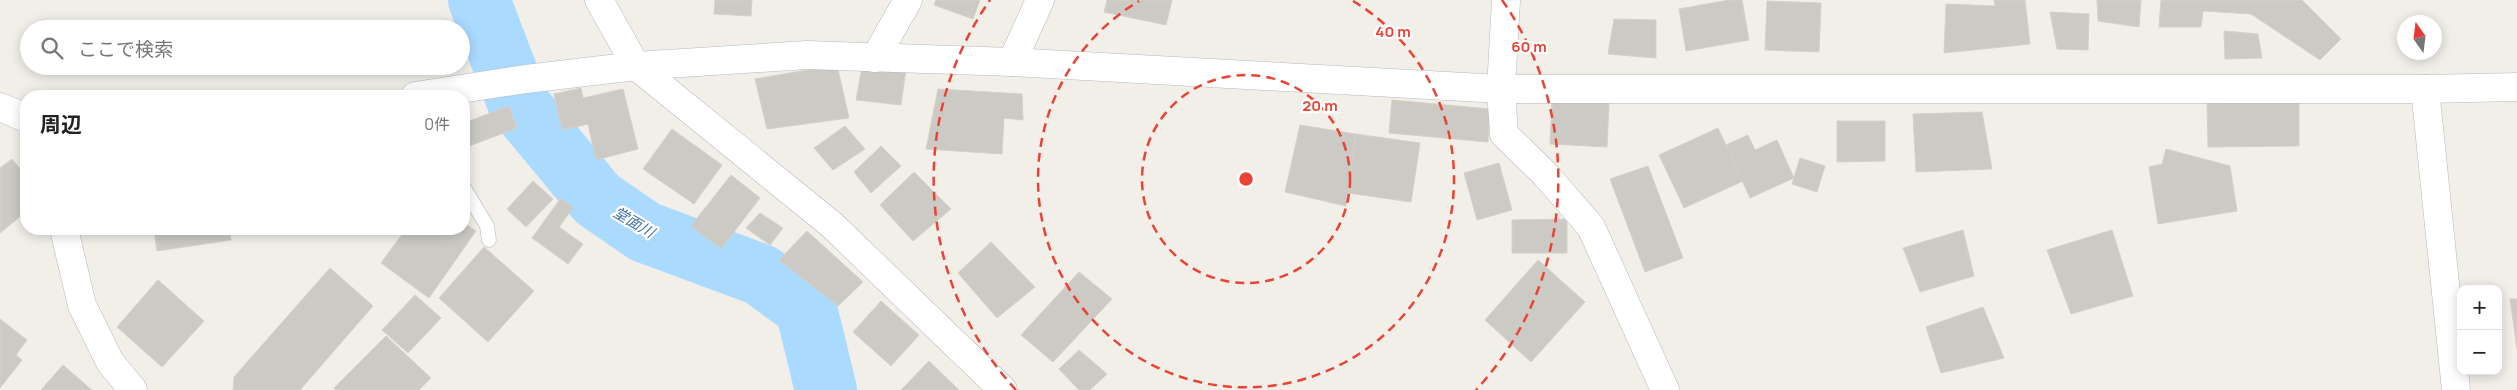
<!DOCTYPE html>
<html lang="ja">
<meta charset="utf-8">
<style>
:root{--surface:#fff;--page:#f2f2f2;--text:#222;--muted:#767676;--line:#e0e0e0}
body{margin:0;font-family:Manrope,"Noto Sans JP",sans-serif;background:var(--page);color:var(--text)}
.controls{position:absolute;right:15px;bottom:15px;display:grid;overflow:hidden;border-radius:10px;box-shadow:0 2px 12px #0003}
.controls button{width:45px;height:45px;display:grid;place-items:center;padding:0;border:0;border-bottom:1px solid var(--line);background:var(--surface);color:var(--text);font:25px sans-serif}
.compass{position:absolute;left:2397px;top:15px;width:45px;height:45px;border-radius:50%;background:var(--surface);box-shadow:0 2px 12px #0003;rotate:346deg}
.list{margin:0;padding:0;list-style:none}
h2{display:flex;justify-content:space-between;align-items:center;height:65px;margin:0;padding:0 20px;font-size:21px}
h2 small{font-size:16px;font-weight:400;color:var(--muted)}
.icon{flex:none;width:28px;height:28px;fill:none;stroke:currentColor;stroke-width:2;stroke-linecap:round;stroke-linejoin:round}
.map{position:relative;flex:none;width:2517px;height:390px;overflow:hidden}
.search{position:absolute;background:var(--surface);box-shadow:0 2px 12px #0003;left:20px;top:20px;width:450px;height:55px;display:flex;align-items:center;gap:12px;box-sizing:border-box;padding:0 18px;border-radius:28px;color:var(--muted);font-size:19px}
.panel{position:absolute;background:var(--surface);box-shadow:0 2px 12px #0003;left:20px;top:90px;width:450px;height:145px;border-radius:20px}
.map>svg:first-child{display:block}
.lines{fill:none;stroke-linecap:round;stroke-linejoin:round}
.river{stroke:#aadaff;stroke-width:62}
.building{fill:#cccac5;stroke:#d6d1c6}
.service-casing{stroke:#b5b8bc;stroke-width:15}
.minor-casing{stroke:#b5b8bc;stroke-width:29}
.tertiary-casing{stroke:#b5b8bc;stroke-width:29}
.service{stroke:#fff;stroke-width:14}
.minor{stroke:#fff;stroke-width:28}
.tertiary{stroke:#fff;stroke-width:28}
.ring{fill:none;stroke:#ea4335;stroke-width:2.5;stroke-dasharray:9 6}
.labels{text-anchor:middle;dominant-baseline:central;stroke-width:4.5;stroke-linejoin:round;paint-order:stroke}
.water-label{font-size:15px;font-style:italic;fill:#4174aa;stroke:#fff}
.centre{fill:#ea4335;stroke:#fff;stroke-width:2.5}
.ring-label{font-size:15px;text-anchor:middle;font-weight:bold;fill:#ea4335;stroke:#fff;stroke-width:4.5;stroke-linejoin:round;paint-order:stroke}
</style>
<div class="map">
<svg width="2517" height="390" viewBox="0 0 2517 390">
<rect width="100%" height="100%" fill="#f1efe8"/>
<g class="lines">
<!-- river -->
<path class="river" d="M479 0 519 105 597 199 645 232 761 275 806 308 826 390"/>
</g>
<!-- building -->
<g class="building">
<path d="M715 0H752L751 16 714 14Z"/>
<path d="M936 0H980L973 19 934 5Z"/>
<path d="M1107 0H1172L1166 25 1104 12Z"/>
<path d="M1729 0H1742L1749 40 1686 51 1679 9Z"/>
<path d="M1994 0H2025L2030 44 1944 53 1946 4 1995 6Z"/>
<path d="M2097 0H2141L2139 27 2098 21Z"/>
<path d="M2161 0H2302L2341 39 2320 60 2251 14 2203 11 2201 27H2159Z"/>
<path d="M1767 1 1821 3 1819 52 1765 50Z"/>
<path d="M2050 12 2089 14 2088 50 2057 49Z"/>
<path d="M1614 19 1656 20V58L1608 54Z"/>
<path d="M2224 31 2258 34 2262 58 2225 59Z"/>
<path d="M837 65 849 118 767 129 755 79Z"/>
<path d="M862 67 906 69 901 105 856 100Z"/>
<path d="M581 88 583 98 623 89 638 149 596 160 588 124 562 130 554 94Z"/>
<path d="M938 89 1022 94 1023 120 1004 118 1002 154 926 149Z"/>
<path d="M1392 100 1490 109 1488 142 1389 133Z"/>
<path d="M1552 100 1609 103 1607 147 1550 144Z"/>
<path d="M2299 102V146L2208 147 2207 103Z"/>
<path d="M509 106 517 128 464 148V123Z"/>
<path d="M1982 112 1992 169 1916 172 1913 114Z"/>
<path d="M1837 121H1885V161L1837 162Z"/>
<path d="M1300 125 1356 134 1346 206 1285 192Z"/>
<path d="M845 126 865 149 833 170 814 148Z"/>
<path d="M1718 128 1743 181 1684 208 1659 155Z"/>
<path d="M672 129 722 165 694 204 643 169Z"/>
<path d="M1356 134 1420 143 1411 202 1348 193Z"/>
<path d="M1748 135 1755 150 1777 140 1794 178 1750 198 1726 145Z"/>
<path d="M881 146 901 166 871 193 854 172Z"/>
<path d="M2166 149 2230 166 2237 211 2158 224 2149 167 2162 164Z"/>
<path d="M1800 158 1825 166 1817 192 1792 184Z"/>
<path d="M12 159 26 176V212L0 233V168Z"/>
<path d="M1499 163 1512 210 1477 220 1464 173Z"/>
<path d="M1648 166 1683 258 1645 272 1610 179Z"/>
<path d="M914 172 951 209 913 241 880 205Z"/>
<path d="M731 175 760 198 721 249 691 226Z"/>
<path d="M533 181 553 199 526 227 507 209Z"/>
<path d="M561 198 573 208 559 227 583 244 568 264 532 238Z"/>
<path d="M760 213 783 228 770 245 746 228Z"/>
<path d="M1567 219V253H1512V220Z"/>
<path d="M464 223 476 231 429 298 381 263 406 229H464Z"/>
<path d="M154 229H229L231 240 157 251Z"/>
<path d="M1963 230 1974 276 1920 292 1903 248Z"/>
<path d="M2112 230 2133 296 2071 314 2047 250Z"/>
<path d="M807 231 863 282 838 306 779 260Z"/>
<path d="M991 242 1035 287 997 318 958 273Z"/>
<path d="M484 247 534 291 488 342 439 298Z"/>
<path d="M1538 260 1585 302 1531 362 1485 320Z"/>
<path d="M330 268 373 306 300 390H233L234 377Z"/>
<path d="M1079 272 1112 299 1053 362 1021 335Z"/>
<path d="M158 280 204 321 162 367 117 327Z"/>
<path d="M415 295 441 318 408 353 382 330Z"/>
<path d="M2510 299H2517V349Z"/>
<path d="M881 301 919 335 891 366 853 332Z"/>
<path d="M1983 307 2004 358 1941 373 1926 327Z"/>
<path d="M0 319 27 340 16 355 22 360 0 388Z"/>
<path d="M386 336 431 378 419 390H336L334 388Z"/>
<path d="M1079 350 1107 374 1090 390H1079L1059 369Z"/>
<path d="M929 361 959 390H901Z"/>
<path d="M63 365 92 390H41Z"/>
</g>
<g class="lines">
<!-- service casing -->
<g class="service-casing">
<path id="service" d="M464 188 487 226 489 240"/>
</g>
<!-- minor casing -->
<g class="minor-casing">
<g id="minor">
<path d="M599 0 636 66 832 225 1003 390"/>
<path d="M1506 0 1501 89 1504 134 1545 174 1591 227 1665 390"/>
<path d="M875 58 908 0"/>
<path d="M1012 62 1040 0"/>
<path d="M415 96 526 79 636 66 807 55 1012 62 1501 89H2425L2517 87"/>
<path d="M0 107 26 118"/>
<path d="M64 229 82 305 110 362 133 390"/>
</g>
</g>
<!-- tertiary casing -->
<g class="tertiary-casing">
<path id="tertiary" d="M2425 89 2456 390"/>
</g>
<!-- service -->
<use href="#service" class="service"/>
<!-- minor -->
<use href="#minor" class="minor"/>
<!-- tertiary -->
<use href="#tertiary" class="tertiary"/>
</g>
<!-- distance rings -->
<g class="ring">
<circle cx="1246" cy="179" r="104"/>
<path d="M1353 1A208 208 0 1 1 1139 1"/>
<path d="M1016 390A312 312 0 0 1 990 0M1502 0A312 312 0 0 1 1476 390"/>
</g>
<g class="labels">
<!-- water labels -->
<g class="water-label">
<text transform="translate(634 222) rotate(31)">堂面川</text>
</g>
</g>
<circle cx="1246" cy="179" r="8" class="centre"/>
<g class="ring-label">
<text x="1393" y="37">40 m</text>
<text x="1529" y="52">60 m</text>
<text x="1320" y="111">20 m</text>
</g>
</svg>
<div class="controls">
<button>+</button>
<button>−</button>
</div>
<svg class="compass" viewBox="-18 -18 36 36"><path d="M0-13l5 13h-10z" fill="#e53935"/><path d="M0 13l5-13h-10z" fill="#767676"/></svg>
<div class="search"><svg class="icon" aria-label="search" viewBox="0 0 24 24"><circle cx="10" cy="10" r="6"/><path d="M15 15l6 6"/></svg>ここで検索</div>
<section class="panel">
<h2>周辺<small>0件</small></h2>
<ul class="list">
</ul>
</section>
</div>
